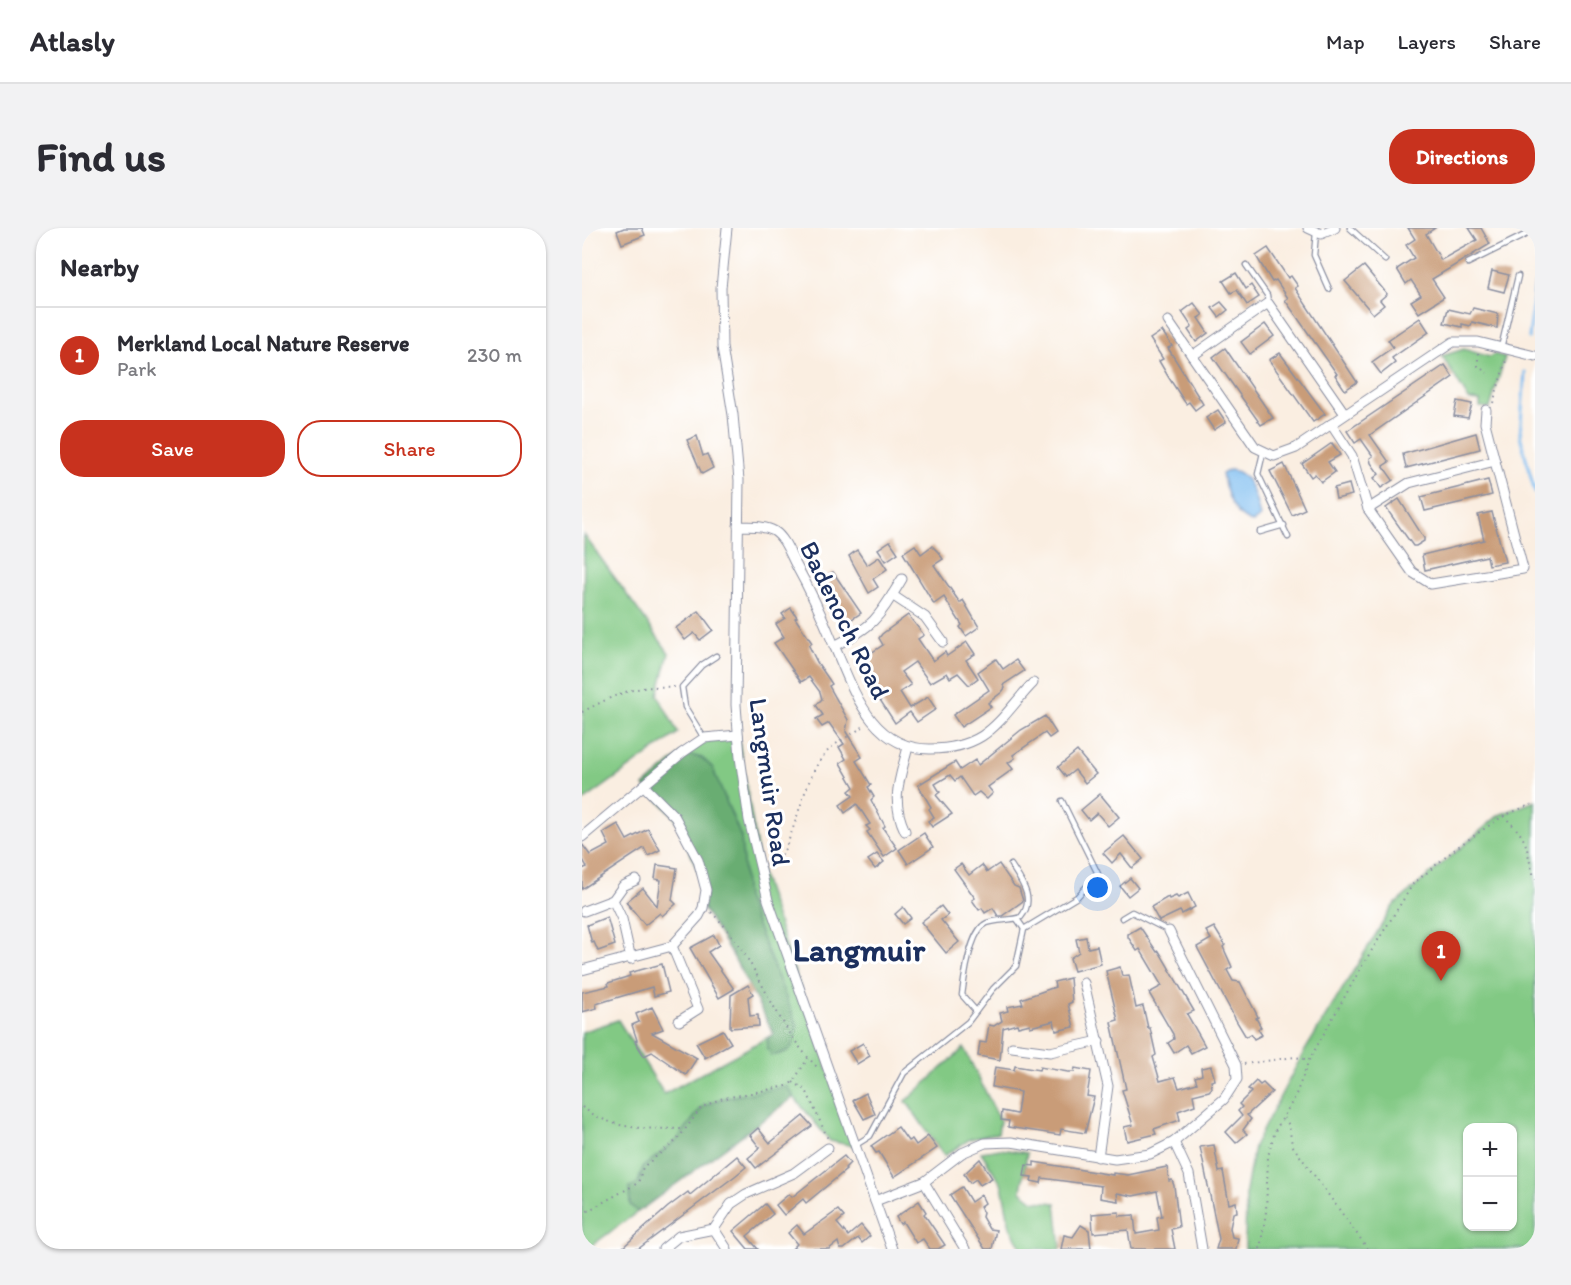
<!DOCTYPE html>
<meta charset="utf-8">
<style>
:root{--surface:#fff;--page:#f2f2f3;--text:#2b2b33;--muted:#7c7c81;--line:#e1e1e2;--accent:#c8321e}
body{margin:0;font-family:Itim,sans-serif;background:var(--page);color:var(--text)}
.controls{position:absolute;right:18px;bottom:18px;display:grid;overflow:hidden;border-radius:12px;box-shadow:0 2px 4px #0004}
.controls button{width:54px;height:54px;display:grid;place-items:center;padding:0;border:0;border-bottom:2px solid var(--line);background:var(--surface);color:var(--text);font:30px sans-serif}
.you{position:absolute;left:516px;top:660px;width:21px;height:21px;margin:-15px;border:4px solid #fff;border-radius:50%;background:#1a73e8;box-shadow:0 0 0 9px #1a73e833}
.badge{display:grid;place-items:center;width:39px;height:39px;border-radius:50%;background:var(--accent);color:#fff;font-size:20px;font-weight:700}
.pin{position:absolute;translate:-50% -50px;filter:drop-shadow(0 2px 3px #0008)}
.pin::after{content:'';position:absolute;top:32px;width:21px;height:18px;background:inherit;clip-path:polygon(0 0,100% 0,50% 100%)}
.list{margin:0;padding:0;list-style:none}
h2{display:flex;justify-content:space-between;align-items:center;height:78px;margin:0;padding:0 24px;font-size:26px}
h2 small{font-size:20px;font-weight:400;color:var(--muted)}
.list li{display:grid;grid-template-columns:39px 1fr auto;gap:18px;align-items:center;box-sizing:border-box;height:96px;padding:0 24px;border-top:2px solid var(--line)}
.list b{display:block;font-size:22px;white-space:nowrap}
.list p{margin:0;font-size:20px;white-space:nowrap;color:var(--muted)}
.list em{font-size:20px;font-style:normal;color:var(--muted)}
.actions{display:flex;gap:12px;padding:18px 24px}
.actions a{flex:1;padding:14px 0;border:2px solid var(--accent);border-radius:24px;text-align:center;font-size:21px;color:var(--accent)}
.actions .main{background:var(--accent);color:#fff}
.map{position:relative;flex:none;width:953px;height:1021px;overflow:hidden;border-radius:24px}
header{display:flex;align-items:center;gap:36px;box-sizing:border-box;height:84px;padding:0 30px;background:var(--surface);border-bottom:2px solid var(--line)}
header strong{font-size:28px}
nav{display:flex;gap:33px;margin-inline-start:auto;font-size:21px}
.intro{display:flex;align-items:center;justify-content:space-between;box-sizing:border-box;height:144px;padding:0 36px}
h1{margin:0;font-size:42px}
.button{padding:15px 27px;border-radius:24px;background:var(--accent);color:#fff;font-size:21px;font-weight:700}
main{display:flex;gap:36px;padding:0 36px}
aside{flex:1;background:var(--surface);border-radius:24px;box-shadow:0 2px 4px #0004}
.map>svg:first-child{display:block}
.green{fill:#82c984;stroke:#4e7c71;stroke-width:1.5;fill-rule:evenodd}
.forest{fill:#69ad72;stroke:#426e68;stroke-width:1.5}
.water{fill:#7bbcf0;stroke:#4b76a7;stroke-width:1.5}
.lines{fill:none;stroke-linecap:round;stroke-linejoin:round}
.stream{stroke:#7bbcf0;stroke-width:3}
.building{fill:#c99c78}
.lane-casing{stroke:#8a8ea0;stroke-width:7}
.street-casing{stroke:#8a8ea0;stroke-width:11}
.path{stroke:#8a8ea0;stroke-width:2;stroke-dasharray:1.5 4.5;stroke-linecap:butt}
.lane{stroke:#fff;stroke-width:4.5}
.street{stroke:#fff;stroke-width:9}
.labels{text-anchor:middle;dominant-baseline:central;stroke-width:6;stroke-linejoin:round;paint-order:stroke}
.street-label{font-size:26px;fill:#1b2f5e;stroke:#fff}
.district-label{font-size:32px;font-weight:bold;fill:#1b2f5e;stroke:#fff}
</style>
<header>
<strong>Atlasly</strong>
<nav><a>Map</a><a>Layers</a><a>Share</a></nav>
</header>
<div class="intro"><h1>Find us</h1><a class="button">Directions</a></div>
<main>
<aside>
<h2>Nearby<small></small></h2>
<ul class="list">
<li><span class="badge">1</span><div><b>Merkland Local Nature Reserve</b><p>Park</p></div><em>230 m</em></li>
</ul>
<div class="actions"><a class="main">Save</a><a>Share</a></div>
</aside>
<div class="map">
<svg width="953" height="1021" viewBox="0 0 953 1021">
<rect width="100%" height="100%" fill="#fff"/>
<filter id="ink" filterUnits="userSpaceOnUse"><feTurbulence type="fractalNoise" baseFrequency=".0167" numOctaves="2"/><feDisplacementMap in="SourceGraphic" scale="12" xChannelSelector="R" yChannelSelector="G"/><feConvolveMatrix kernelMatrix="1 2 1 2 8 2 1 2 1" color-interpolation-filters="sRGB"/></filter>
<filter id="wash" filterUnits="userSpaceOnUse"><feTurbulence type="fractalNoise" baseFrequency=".008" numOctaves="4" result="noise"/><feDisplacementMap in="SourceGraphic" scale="24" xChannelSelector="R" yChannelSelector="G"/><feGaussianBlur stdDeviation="1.35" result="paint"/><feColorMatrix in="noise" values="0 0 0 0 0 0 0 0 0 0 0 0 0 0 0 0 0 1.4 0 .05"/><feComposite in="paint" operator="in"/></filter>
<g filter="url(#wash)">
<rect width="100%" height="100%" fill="#faeee1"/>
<!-- green -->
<g class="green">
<path d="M882 121 908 129 912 126 923 129 908 180 898 179V173L887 172 860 128Z"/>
<path d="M2 307 87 425 76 467 96 505 0 574Z"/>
<path d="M156 507 179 644 272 918 248 913 212 869 5 1021H0V804L36 792 82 866 192 806 151 728 121 680 124 662 93 589 62 558 122 510Z"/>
<path d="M953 573V1021H663L664 963 672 918 719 829 811 678 917 587ZM885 900H930V998H885Z"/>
<path d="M382 820 418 893 416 905 388 911 362 928 324 873Z"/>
<path d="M418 921 445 925 439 963 452 973 474 975 479 1021H440L428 999 420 957 399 924Z"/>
</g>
<!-- forest -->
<g class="forest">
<path d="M100 525 120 530 130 539 159 609 164 670 215 797C213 817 210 827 189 827L185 819 186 810 192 806 151 728 121 680 124 662 93 589 62 558Z"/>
<path d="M205 858 212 869 56 984 48 977 47 960 56 955 61 939 95 912 120 879 138 871Z"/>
</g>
<!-- water -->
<path class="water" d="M647 242C668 242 674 271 678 289L671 294C651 290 644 263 640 246Z"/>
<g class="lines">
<!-- stream -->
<g class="stream">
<path d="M947 110 953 55"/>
<path d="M943 144 938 207 953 265"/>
</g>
</g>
<g id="blocks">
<!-- building -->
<g class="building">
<path d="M42 0H60L63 7 40 16 35 3Z"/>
<path d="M826 0H853L844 6 859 32 895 12 887 0H899L908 16 850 51 862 69 837 85 829 73 839 67 829 52 824 56 815 41 832 30 824 17 833 11Z"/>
<path d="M686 20 706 50 709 48 716 58 713 60 775 154 763 162 753 147 755 146 703 72 706 70 694 52 690 54 674 28Z"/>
<path d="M782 38 805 66 798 72 802 77 791 86 763 53Z"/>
<path d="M910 43 927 47 922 64 906 60Z"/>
<path d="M654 45 664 61 669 57 677 69 665 77 655 62 649 65 641 53Z"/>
<path d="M639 74 646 82 637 89 630 80Z"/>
<path d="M612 75 621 87 616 90 626 105 614 114 606 102 610 99 600 84Z"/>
<path d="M891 80 916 86 915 100 890 94 889 98 880 96V99L862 95 866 81 888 86Z"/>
<path d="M838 90 847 104 810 130 813 135 799 146 790 134 811 119 806 112Z"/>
<path d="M683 96 692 108 668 126 659 114Z"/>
<path d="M580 103 590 118 586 120 621 176 613 182 607 174 604 176 587 150 577 133 581 131 568 111Z"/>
<path d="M643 120 691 190 679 197 631 129Z"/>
<path d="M698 125 743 186 731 194 687 132Z"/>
<path d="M863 137 871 149 788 207 807 234 801 238 811 252 799 260 792 250 797 246 789 235 788 230 791 228 779 211 773 215 765 203Z"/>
<path d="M875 173 890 176 886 190 872 188Z"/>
<path d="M636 182 644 194 632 202 624 190Z"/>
<path d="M894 205 898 221 824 240 821 226Z"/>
<path d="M115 208 121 228 125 226 131 240 120 246 105 212Z"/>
<path d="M750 215 758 227 746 234 753 244 739 254 733 246 729 249 720 236Z"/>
<path d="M702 236 723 281 710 287 688 243Z"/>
<path d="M906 252 910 267 843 283 839 269Z"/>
<path d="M767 256 770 267 754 271 752 260Z"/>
<path d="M817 271 842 310V313L834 318H831L804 280Z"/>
<path d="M910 284 923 334 907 337 905 328 843 342 840 327 902 312 896 287Z"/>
<path d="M308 313 316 325 304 333 296 321Z"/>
<path d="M333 317 339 326 350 318 356 324 361 331 352 337 378 375 381 372 397 399 384 408 378 399 380 397 362 369 352 376 321 325Z"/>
<path d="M275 322 285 337 297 329 305 341 291 351 296 359 287 365 267 328Z"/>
<path d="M251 344 279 385 267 393 239 352Z"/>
<path d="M209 380 215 389 213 390 230 415 227 418 235 434 250 456 247 458 266 492 264 504 280 529 274 533 289 557 286 559 292 569 289 572 303 598 301 600 315 620 302 629 285 604 288 602 284 598 288 596 275 576 263 585 258 577 271 568 267 563 272 559 258 535 264 531 257 519 262 516 247 495 240 499 234 491 241 487 234 477 240 471 238 464 227 449 219 454 192 415 202 409 194 396 203 390 200 386Z"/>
<path d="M117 383 131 402 118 412 112 405 103 412 94 400Z"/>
<path d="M326 387 342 407 336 411 351 433 363 424 365 428 385 414 393 426 384 432 396 450 387 457 376 445 368 450 365 445 348 455 333 434 319 444 329 457 318 464 328 480 346 469 354 481 335 494 328 484 313 495 274 435 301 417 297 410 300 406Z"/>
<path d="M414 431 421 441 434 432 442 443 421 457 423 460 420 464 406 475 409 479 379 499 371 487 407 462 396 444Z"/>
<path d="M463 488 474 505 467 510 463 505 431 527 433 530 426 535 431 541 406 559 411 565 405 571 397 564 391 568 378 549 373 553 368 547 353 556 358 564 354 567 370 586 350 599 346 593 352 589 347 581 349 579 336 557 373 534 378 542 393 532 396 537 439 502Z"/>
<path d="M495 523 514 546 503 555 493 542 484 549 476 539Z"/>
<path d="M518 566 537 589 526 598 515 585 507 592 499 582Z"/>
<path d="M36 596 45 612 66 601 78 622 66 628 62 620 0 661V641L5 639 0 630V616L8 627 27 617 21 605Z"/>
<path d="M342 605 351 619 326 636 317 622Z"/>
<path d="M542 608 561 631 550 640 539 626 530 635 521 625Z"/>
<path d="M295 626 302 634 293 641 286 632Z"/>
<path d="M379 636 387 647 400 637 405 644 417 636 432 658 437 660 441 673 420 688H416L411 680 403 685 400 680 397 682 390 672 393 670 372 641Z"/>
<path d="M75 637 95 640 90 672 94 676 80 688 78 685 63 697 44 674 61 660 75 678 79 652 73 651Z"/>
<path d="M548 650 556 660 546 668 538 658Z"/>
<path d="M606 665 613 679 600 686 598 683 577 693 569 679 586 669 587 671 594 668 596 670Z"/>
<path d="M359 678 366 687 359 692 377 714 364 725 339 694Z"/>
<path d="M321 679 329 690 321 696 313 686Z"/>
<path d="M25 689 33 717 16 723 12 714 10 715 5 697Z"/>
<path d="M558 699 575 724 577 723 612 783 605 786 623 818 609 825 604 817 592 825 586 815 592 811 591 806 567 765 580 758 558 721 555 723 546 709V706Z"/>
<path d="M632 699 643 717 641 719 650 739 645 742 651 753 658 754 676 789 674 790 679 799 676 801 680 807 672 811 669 806 664 809 655 794 615 719 629 711 624 703Z"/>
<path d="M132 707 137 717 126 724 152 761 137 770 108 720Z"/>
<path d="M504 709 506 720 515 718 519 736 492 743 488 730 497 724 494 711Z"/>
<path d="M80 736 87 764 72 768 70 759 14 776 15 780 0 784V764L27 758 26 755 48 748 47 745Z"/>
<path d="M538 739 540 748 547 747 554 780 561 778 566 800H568L574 827 571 829 578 853 593 849 597 860 615 855 613 849 620 847 619 840 629 838 633 852 629 853 630 860 627 863 611 867 613 877 596 883 598 892 572 901 574 906 545 913 542 899 551 897 540 862 544 861 529 794 536 792 524 743Z"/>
<path d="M488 750 490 774 486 776 492 799 474 803 472 793 448 799V796L436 799 435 796 421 800 418 832 396 828 398 814 404 815 407 797 412 798 420 793 418 785 426 783 425 779 441 776 439 771 473 759 472 754Z"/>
<path d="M166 757 171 766 166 769 168 788 176 787 177 798 148 800 149 767Z"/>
<path d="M70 779 81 801 70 805 115 830 104 847 70 824 62 828 53 813 55 812 50 797 57 794 54 786Z"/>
<path d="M141 802 149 815 123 830 114 815Z"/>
<path d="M281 815 288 828 275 836 267 823Z"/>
<path d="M433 838 457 842 458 839 486 844H492L493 840 509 843 505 868 512 869 503 905 479 901 478 907 426 899 427 893 419 892 420 883 435 886 438 864 410 859 413 839 432 842Z"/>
<path d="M674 853 678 857 681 855 690 864 665 887 669 891 661 902 665 906 654 915 644 904 660 888 656 883 660 879 657 876 669 864 666 861Z"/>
<path d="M284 865 293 886 282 891 271 872Z"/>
<path d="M221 888 230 898 174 940 166 930 178 920 168 907 176 900 188 915Z"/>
<path d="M316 899 326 913 330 911 334 917 346 908 355 920 312 949 297 924 294 925 289 918Z"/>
<path d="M632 917 637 944 641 943 647 976 654 974 655 984 651 985 648 1000 650 1009 656 1010 654 1021H634L637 1011 618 919Z"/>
<path d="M155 928 164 939 153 948 56 1021H39L86 979 106 964 108 967Z"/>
<path d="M262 928 268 935 263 940 264 942 224 975 221 971 202 987 194 977 207 966 210 969Z"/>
<path d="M398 931 410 950 398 957 394 951 388 955 382 946Z"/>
<path d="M452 934 531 947V945L546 947 585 939 587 953 590 952 592 958 597 999 589 1001 593 1021H549L546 1002 511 1005 510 986 537 984V988L552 987 554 1006 577 1002 575 989 580 988 575 963 551 968 535 965 536 973 518 970 519 958 460 950 459 955 449 953 450 949 442 948 444 937 452 938Z"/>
<path d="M380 959 389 974 399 967 403 975 398 979 401 985 400 989 407 1001 414 1002 410 1021H403L368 967Z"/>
<path d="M337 973 344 984 342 986 363 1017 356 1021H348L341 1011 334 1015 321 994 318 996 314 989Z"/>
<path d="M183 976 191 986 165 1008 176 1021H166L151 1003Z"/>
<path d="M256 982 262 989 255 995 266 1008 279 997 288 1008 280 1015 276 1010 262 1021H258L256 1014 247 1021H210L215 1016 206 1005 215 997 222 1006Z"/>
<path d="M499 997 507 1002 509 1021H479L482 1007 491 1009Z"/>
</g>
</g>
</g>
<g filter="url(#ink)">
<use href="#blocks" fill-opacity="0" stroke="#8a8ea0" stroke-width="1.5"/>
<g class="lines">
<!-- lane casing -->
<g class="lane-casing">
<g id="lane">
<path d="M768 0 803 32"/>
<path d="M734 5 732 27 747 61"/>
<path d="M886 35 953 2"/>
<path d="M664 37 685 67 686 75"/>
<path d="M919 120 936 48"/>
<path d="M681 225 676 246 706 309"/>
<path d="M678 304 702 297"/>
<path d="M122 510 103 479 100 459 120 437 134 428"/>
<path d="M540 690 550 684 587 703"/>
<path d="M442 701 495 669 516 646 480 573"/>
<path d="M394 783 380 767C382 751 388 702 405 695 416 691 428 693 439 689 454 671 439 653 429 637"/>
<path d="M272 918 288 908 322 845 386 794 411 761 434 738 442 701 435 691"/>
</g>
</g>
<!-- street casing -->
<g class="street-casing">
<g id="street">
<path d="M145 0 139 60 140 119 151 187 157 252 154 477 158 529 167 592 186 672 310 1021"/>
<path d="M726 0 739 6 753 0"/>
<path d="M586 93 673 219 692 228 714 220 871 114H896L953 128"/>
<path d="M610 128 686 75 763 186"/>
<path d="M749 196 770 228 786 281 830 344 849 356 941 341 903 195 904 182"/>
<path d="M786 281 827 255 913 233"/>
<path d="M156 298C168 299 182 297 192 303 203 310 208 326 214 337 228 362 240 388 251 415 271 460 288 521 348 521 367 521 384 518 400 508 420 495 434 472 451 455"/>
<path d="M310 367 343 389 361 414"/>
<path d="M252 418C293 398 297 389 320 351"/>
<path d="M323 603C308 571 318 551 326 519"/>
<path d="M0 609 100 525 122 510 156 507"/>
<path d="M31 672 40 691 49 731"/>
<path d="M2 683 31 672 41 658 54 652"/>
<path d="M90 718 116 781 97 793"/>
<path d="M0 742 90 718 117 688 121 680 124 662 116 632 93 589 62 558"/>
<path d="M502 755 526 858 516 929"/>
<path d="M430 819 468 824 517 813"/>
<path d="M592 914 607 946 620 1021"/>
<path d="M342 954 383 1021"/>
<path d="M293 973 342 954 380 925 403 915 429 914 533 931 568 926 592 914 642 871 655 851 654 837 587 703"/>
<path d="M132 1001 145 1021"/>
<path d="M81 1021 97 1008 132 1001 149 976 164 966 212 945 246 920"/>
</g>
</g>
<!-- path -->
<g class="path">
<path d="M896 125V138L905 145"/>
<path d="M911 175 925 129"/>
<path d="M0 484C37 465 51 457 94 459"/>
<path d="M921 588 953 575"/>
<path d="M188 641C212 626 218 552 244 525 253 514 270 507 282 498"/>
<path d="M129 684C176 728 188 792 235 839"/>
<path d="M662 836 713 829 727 832"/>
<path d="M211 854 224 862 246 911"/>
<path d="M0 879C34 904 63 900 103 901"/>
<path d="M702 890 707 897 710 917 786 1021"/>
<path d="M0 986 56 955 61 939 95 912 120 879 138 871 205 858 211 854 226 830"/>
<path d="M678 1021 684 984 686 928 693 903 713 869 727 832 780 738 831 656 877 618 921 588C951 614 941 618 953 651"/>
<path d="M945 1021 953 1006"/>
</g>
<!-- lane -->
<use href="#lane" class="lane"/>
<!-- street -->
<use href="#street" class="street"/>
</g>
</g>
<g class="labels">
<!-- street labels -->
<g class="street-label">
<text transform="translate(263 392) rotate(64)">Badenoch Road</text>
<text transform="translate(188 554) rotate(82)">Langmuir Road</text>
</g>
<!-- district labels -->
<g class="district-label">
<text x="277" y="722">Langmuir</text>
</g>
</g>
</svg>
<div class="controls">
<button>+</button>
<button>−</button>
</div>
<div class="you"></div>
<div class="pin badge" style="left:859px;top:753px">1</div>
</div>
</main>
